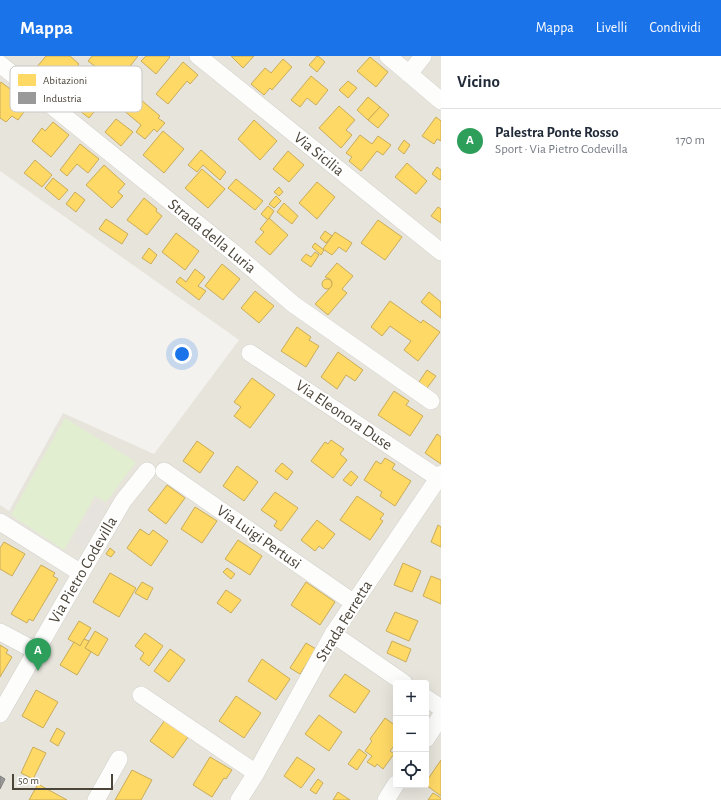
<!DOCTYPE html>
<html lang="it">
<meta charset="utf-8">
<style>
:root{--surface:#fff;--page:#f6f6f7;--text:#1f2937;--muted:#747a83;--line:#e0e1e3;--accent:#1a73e8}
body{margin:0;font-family:"Alegreya Sans",sans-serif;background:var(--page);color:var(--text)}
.controls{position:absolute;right:12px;bottom:12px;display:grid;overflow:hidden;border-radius:4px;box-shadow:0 4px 16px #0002}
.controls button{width:36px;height:36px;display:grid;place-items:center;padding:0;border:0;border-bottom:1px solid var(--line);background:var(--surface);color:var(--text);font:20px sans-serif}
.scale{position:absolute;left:12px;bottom:10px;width:101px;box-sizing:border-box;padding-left:4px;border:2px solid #4b4439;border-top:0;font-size:11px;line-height:14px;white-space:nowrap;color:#4b4439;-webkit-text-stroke:3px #fff;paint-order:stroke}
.you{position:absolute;left:182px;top:298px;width:14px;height:14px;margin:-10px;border:3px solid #fff;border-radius:50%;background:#1a73e8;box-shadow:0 0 0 6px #1a73e833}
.badge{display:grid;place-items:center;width:26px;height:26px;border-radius:50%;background:var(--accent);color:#fff;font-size:13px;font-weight:700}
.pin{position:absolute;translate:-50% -33px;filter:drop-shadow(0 1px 2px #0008)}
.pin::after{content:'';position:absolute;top:21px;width:14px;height:12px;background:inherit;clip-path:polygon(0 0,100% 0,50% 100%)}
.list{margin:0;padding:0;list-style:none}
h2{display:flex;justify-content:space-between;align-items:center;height:52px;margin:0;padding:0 16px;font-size:17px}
h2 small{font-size:13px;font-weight:400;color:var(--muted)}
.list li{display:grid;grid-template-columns:26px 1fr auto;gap:12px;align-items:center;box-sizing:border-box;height:64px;padding:0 16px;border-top:1px solid var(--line)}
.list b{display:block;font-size:15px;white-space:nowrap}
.list p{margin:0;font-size:13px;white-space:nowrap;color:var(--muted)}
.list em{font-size:13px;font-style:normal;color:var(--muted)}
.icon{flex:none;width:22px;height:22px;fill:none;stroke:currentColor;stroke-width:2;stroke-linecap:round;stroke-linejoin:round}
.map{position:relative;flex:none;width:441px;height:744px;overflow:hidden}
header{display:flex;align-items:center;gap:24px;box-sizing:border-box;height:56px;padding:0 20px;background:var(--accent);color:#fff}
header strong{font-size:19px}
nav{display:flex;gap:22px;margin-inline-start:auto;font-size:14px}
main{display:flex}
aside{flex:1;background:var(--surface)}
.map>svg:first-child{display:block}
.residential{fill:#e7e4dc;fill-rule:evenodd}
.green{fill:#e1eecf}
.parking{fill:#e6e3df}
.homes{fill:#ffd966;stroke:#c9ac58}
.industry{fill:#999;stroke:#82807c}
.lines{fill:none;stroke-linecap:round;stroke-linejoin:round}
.minor-casing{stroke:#d2d0cb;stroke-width:18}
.minor{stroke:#fdfdfc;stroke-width:17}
.labels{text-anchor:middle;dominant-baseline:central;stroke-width:4;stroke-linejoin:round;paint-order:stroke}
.street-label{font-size:16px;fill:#4b4439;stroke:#fff}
.key{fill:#fff;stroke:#c9c7c4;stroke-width:1}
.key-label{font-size:11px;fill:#4b4439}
</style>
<header>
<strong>Mappa</strong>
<nav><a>Mappa</a><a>Livelli</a><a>Condividi</a></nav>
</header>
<main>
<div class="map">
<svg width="441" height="744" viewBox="0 0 441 744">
<rect width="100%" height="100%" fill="#f4f2ee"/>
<!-- residential -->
<path class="residential" d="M0 0H441V744H0V449L9 455 63 357 154 398 239 284 0 115ZM396 627H426V729H396Z"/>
<!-- green -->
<path class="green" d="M65 362 136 406 106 446 95 440 64 494 11 459Z"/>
<!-- parking -->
<path class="parking" d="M96 445 107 451 84 491 73 484Z"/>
<!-- homes -->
<g class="homes">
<path d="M46 0H70L79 8 59 32 36 12Z"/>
<path d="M92 0H138L117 27 88 5Z"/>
<path d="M146 0H169L170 1 156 18 141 5Z"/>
<path d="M231 0H254L243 12Z"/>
<path d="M317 0H318L325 6 317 16 309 9Z"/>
<path d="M370 1 388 16 376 31 357 15Z"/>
<path d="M283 3 292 11 272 34 270 32 264 39 251 28 265 12 271 17Z"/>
<path d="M183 6 198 19 190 28 187 25 168 48 156 38Z"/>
<path d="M87 20 109 38 89 62 71 48 76 42 72 39Z"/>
<path d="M311 20 328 34 316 49 307 42 300 51 291 44Z"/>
<path d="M348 25 357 32 348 42 339 34Z"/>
<path d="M1 26 30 48 18 64 12 60 6 66 0 62V28Z"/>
<path d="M127 32 160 60 158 62 165 67 157 76 154 73 145 83 136 76 141 69 115 47Z"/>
<path d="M368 41 380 51 368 64 357 54Z"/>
<path d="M339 50 355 64 346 74 352 79 341 92 319 72Z"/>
<path d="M380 51 389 59 378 72 368 64Z"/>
<path d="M436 61 441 65V85L437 83 434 88 422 80Z"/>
<path d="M116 63 133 76 121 90 105 76Z"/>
<path d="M254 64 277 85 260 104 238 83Z"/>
<path d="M53 66 69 79 51 101 32 85 42 72 45 75Z"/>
<path d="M163 75 184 93 164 117 143 99Z"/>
<path d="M360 79 372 88 378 80 391 89 383 99 377 95 361 115 349 105 352 101 346 97Z"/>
<path d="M404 84 410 89 404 98 398 93Z"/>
<path d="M80 88 99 103 88 117 77 108 67 120 60 114Z"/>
<path d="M201 94 226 116 220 124 203 109 197 116 188 109Z"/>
<path d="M288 95 304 109 289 126 273 113Z"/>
<path d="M35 104 52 119 42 131 24 117Z"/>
<path d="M407 107 427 125 416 138 395 121Z"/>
<path d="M104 109 125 128 118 136 123 140 112 152 86 129Z"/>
<path d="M437 111 441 114V123L440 124 432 118Z"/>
<path d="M202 113 225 133 208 152 185 132Z"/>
<path d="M53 122 68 134 59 144 45 132Z"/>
<path d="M236 123 263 145 255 154 228 132Z"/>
<path d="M317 126 335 141 317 163 299 147Z"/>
<path d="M279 131 283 136 279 140 274 136Z"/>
<path d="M75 136 85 144 76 156 66 148Z"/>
<path d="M276 140 281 145 274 152 269 148Z"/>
<path d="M144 142 157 153 156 155 162 160 147 179 127 164Z"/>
<path d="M284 147 298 160 292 168 277 156Z"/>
<path d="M268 150 274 155 268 164 261 158Z"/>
<path d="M438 151 441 153V167L431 160Z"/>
<path d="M269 162 288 179 270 199 255 186 264 176 260 173Z"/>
<path d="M106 163 128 178 122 188 99 173Z"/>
<path d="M378 164 402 181 385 204 361 187Z"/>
<path d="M325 175 332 180 326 187 320 182Z"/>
<path d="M335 176 352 187 346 196 339 191 332 199 323 193Z"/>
<path d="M176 177 199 195 185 214 162 196Z"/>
<path d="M315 187 324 194 321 199 312 191Z"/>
<path d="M149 192 157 199 151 208 142 202Z"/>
<path d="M315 196 319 199 311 211 301 204 306 198 311 201Z"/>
<path d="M337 207 353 220 342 233 347 237 328 259 315 248 331 231 332 226 330 223 325 221Z"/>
<path d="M222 208 240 223 223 244 205 230Z"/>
<path d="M195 213 205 221 198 230 206 235 199 244 176 226 180 221 186 226Z"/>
<circle cx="327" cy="228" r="5"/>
<path d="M255 235 274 250 259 267 241 252Z"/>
<path d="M429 236 441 246V262L421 246Z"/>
<path d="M390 245 421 267 423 264 440 276 418 305 404 294 411 285 390 270 382 280 371 271Z"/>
<path d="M297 271 311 281 309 284 319 290 306 311 281 295Z"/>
<path d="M338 296 363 314 355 325 346 319 337 333 321 321Z"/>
<path d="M427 314 436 320 427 332 419 326Z"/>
<path d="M252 322 275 339 250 372 234 360 241 351 234 346Z"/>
<path d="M394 335 409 345 406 349 423 360 410 380 378 359Z"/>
<path d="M437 378 441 381V408L425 397Z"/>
<path d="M331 384 344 393 340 398 347 404 333 422 311 405 325 386 328 388Z"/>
<path d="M197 385 214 397 200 417 183 405Z"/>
<path d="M385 402 395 408 392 413 411 425 395 450 380 440 382 436 364 424 376 405 381 408Z"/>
<path d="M282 407 293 416 287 424 275 415Z"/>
<path d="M237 410 258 426 244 445 223 430Z"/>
<path d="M351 415 358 421 351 430 343 424Z"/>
<path d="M167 429 185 442 166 468 148 454Z"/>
<path d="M275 436 298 452 281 475 274 470 277 465 261 454Z"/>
<path d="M357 440 384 458 380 463 383 465 370 484 340 464Z"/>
<path d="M195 451 217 465 202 487 181 473Z"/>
<path d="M317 464 335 478 323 493 319 490 315 495 301 484Z"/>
<path d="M438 469 441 471V491L431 486Z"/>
<path d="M140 473 149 479 153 474 168 485 151 510 127 492Z"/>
<path d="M238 484 262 500 250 519 225 503Z"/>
<path d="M4 486 25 498 12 520 0 513V492Z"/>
<path d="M110 492 115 496 111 501 106 498Z"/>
<path d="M403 507 421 515 412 536 394 529Z"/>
<path d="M41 509 55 517 53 520 58 523 33 565 29 563 27 567 11 558Z"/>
<path d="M227 512 235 518 231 523 223 516Z"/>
<path d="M110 517 136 532 119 561 93 546Z"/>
<path d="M431 520 441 524V548L423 540Z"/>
<path d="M142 526 153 532 147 544 135 537Z"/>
<path d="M306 526 335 546 320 569 291 549Z"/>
<path d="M226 534 241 544 231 557 217 547Z"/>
<path d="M395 556 418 565 409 585 386 575Z"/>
<path d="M79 565 91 572 80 590 68 583Z"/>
<path d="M95 575 108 583 98 600 85 592Z"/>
<path d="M145 577 163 590 149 610 140 603 144 597 135 590Z"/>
<path d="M84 583 89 585 85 592 91 596 77 619 60 609 74 586 80 590Z"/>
<path d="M392 585 411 593 406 606 387 597Z"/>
<path d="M306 587 316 593 300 618 290 612Z"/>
<path d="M0 589 8 594 6 597 12 601 0 621Z"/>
<path d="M170 593 185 604 169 626 154 615Z"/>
<path d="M262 603 290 623 276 644 248 625Z"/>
<path d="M345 618 370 635 355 657 329 640Z"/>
<path d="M36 634 58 646 43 672 22 660Z"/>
<path d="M236 640 261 657 244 682 219 665Z"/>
<path d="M319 659 342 676 329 695 305 678Z"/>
<path d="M385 662 396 670V687L390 695 394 698 383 713 377 708 375 711 367 706 372 700 365 695 372 685 370 683Z"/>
<path d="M165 664 188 681 173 702 150 685Z"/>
<path d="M57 672 65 677 58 690 50 685Z"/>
<path d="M33 691 46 697 33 723 21 717Z"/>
<path d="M359 693 367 699 357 714 348 708Z"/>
<path d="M210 701 232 714 226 723 224 722 212 741 193 729Z"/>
<path d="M297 701 315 713 301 732 284 720Z"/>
<path d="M441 704V740L426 729V726Z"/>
<path d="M132 714 152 724 141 744H115Z"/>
<path d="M318 723 323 727 316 738 310 734Z"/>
<path d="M38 728 67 744H29Z"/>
<path d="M338 736 350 744H333Z"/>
<path d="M433 737 441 742V744H428Z"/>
</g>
<!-- industry -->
<path class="industry" d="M0 720 5 723 0 733Z"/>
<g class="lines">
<!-- minor casing -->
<g class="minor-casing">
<g id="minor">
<path d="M198 0 441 196"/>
<path d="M388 0 441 45"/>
<path d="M0 8 234 197 293 248 431 345"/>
<path d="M409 18 423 0"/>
<path d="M250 297 438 422"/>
<path d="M164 415 354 547"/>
<path d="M0 466 81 517"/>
<path d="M0 576 36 595"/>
<path d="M333 578 404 627"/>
<path d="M141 639 256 717"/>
<path d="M426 642 441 652"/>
<path d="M0 658 81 517 123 445 147 415"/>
<path d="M426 683 441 660"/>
<path d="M96 744 119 703"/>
<path d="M239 744 256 717 267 697 333 578 441 418"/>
<path d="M386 744 396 728"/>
</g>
</g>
<!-- minor -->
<use href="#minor" class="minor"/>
</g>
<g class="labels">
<!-- street labels -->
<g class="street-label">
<text transform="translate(319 98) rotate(39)">Via Sicilia</text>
<text transform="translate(212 180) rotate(39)">Strada della Luria</text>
<text transform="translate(344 359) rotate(34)">Via Eleonora Duse</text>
<text transform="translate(259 481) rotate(35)">Via Luigi Pertusi</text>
<text transform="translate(83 514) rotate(-60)">Via Pietro Codevilla</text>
<text transform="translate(344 565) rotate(-58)">Strada Ferretta</text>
</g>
</g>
<!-- legend -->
<rect x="10" y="10" width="132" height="46" rx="6" class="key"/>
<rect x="18" y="18" width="18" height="12" fill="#ffd966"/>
<rect x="18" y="36" width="18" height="12" fill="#999"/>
<g class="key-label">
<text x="43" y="28">Abitazioni</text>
<text x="43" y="46">Industria</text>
</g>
</svg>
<div class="controls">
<button>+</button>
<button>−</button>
<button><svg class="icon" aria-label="locate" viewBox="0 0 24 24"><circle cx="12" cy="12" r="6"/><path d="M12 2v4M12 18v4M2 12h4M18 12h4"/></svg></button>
</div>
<div class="scale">50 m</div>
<div class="you"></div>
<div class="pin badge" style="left:38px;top:615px;background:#2e9e5b">A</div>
</div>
<aside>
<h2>Vicino<small></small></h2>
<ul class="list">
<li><span class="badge" style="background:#2e9e5b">A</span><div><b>Palestra Ponte Rosso</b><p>Sport · Via Pietro Codevilla</p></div><em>170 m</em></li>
</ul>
</aside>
</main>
